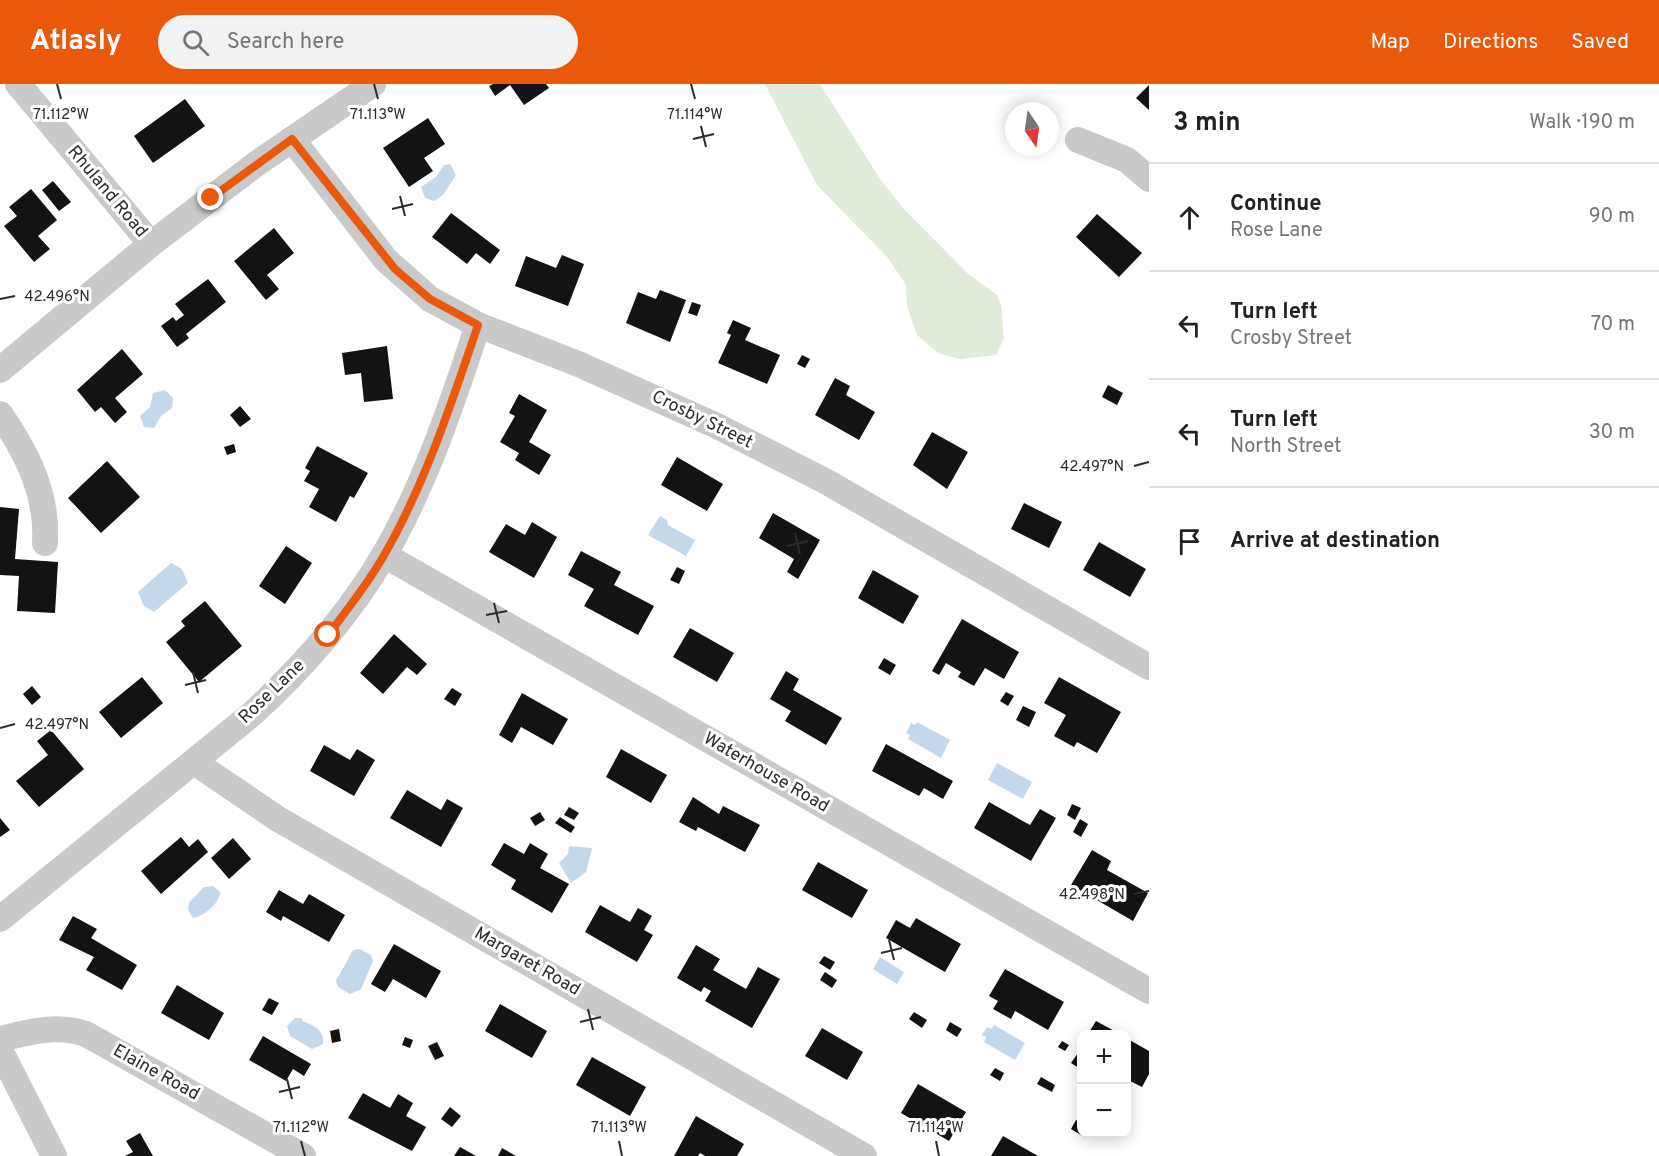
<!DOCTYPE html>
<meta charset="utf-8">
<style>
:root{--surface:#fff;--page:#f2f2f2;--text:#202124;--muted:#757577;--line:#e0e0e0;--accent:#ea580c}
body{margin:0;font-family:Overpass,sans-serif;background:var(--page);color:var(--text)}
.controls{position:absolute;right:18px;bottom:18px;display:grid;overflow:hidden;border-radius:12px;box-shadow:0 3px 15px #0003}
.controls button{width:54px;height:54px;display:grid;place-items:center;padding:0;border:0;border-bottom:2px solid var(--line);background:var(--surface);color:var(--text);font:30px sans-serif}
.compass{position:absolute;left:1005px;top:18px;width:54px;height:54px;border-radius:50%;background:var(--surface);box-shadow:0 3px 15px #0003;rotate:167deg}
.stop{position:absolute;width:18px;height:18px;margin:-14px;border:4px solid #ea580c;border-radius:50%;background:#fff}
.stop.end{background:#ea580c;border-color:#fff;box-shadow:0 2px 6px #0008}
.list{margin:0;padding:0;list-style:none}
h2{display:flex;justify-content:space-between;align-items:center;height:78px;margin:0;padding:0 24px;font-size:26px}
h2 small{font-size:20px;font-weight:400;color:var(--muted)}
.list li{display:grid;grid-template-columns:39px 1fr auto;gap:18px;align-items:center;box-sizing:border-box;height:108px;padding:0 24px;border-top:2px solid var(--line)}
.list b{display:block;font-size:22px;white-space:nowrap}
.list p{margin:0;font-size:20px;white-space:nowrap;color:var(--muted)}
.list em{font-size:20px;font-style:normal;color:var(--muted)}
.icon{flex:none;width:33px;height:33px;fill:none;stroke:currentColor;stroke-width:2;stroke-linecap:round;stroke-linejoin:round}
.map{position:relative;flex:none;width:1149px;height:1072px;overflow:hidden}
header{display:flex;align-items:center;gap:36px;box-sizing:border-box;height:84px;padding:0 30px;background:var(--accent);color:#fff}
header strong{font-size:28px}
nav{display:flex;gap:33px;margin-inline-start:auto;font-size:21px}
.search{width:420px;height:54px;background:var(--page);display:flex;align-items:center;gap:15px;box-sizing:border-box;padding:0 21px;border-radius:33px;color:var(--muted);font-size:22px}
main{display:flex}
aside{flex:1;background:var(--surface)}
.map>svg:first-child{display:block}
.green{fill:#e0ebd9}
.water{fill:#c4d8ec}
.building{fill:#131313}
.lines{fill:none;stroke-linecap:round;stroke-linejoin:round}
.minor{stroke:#c9c9c9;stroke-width:26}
.route{stroke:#ea580c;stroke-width:8}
.ticks{fill:none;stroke:#2c2c2c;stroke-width:2}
.labels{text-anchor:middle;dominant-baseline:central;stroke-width:6;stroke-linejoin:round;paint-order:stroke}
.street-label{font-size:18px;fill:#2c2c2c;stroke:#fff}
.ticks-label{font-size:15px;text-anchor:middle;fill:#2c2c2c;stroke:#fff;stroke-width:6;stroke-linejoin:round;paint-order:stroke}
</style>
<header>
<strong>Atlasly</strong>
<div class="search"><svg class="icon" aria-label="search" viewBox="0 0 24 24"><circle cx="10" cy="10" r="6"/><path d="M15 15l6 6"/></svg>Search here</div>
<nav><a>Map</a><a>Directions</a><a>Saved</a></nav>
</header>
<main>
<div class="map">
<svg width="1149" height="1072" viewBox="0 0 1149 1072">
<rect width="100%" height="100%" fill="#fff"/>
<!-- green -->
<path class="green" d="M765 0H820L880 95 904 125 967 189 997 211 1001 221 1004 254 996 271 959 275 938 269 917 251 907 222 906 201 888 174 817 101Z"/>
<!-- water -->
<g class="water">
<path d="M450 80 456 91 443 111 434 117 425 114 421 103 436 93 444 81Z"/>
<path d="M165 306 173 314 172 324 161 332 154 344 144 343 140 332 150 323 153 309Z"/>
<path d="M660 432 667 436 668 441 695 456 686 472 648 451Z"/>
<path d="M171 479 182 485 188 499 154 528 144 522 138 508Z"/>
<path d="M917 638 950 656 941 674 908 655 910 651 906 649 911 639 915 641Z"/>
<path d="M997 679 1032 698 1023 715 988 696Z"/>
<path d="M569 762 592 764 586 788 571 799 559 779 568 770Z"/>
<path d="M213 802 220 808C220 819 203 833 193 834L188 826 189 819 204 803Z"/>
<path d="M359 865 371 871 373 877 361 905 350 910 338 903 336 897 353 866Z"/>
<path d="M880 873 904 888 897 900 873 885Z"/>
<path d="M295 934H302V937C313 941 325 946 323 960L312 965 290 952 287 942Z"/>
<path d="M994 941 1025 959 1015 976 984 958 986 953 982 951 987 943 991 945Z"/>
</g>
<!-- building -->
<g class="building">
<path d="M493 0H546L549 4 524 21 510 1 495 12 489 2Z"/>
<path d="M1149 1V26L1136 14Z"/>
<path d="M185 15 205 42 153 79 134 52Z"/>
<path d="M428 34 445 60 424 74 433 87 409 103 383 64Z"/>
<path d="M53 97 71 118 59 127 42 106Z"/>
<path d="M31 105 57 136 38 152 50 165 34 178 4 142 17 132 9 123Z"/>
<path d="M451 129 500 166 490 180 476 169 467 180 432 153Z"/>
<path d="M1097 130 1142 169 1119 193 1076 153Z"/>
<path d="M274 144 294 169 267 191 279 205 266 216 234 177Z"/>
<path d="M562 171 584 180 568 222 515 202 526 172 556 184Z"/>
<path d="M208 195 226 218 186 250 189 254 177 263 161 242 173 233 176 237 184 231 175 220Z"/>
<path d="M660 206 686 216 670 258 626 239 638 208 656 215Z"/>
<path d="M692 218 701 221 697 232 688 229Z"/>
<path d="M733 236 751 244 745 256 780 271 767 300 718 279 731 251 727 249Z"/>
<path d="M387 262 393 315 364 318 361 289 345 291 342 269Z"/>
<path d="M122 265 143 290 115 314 127 328 115 339 101 323 95 328 77 306Z"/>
<path d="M802 271 810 275 805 284 797 280Z"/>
<path d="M835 294 850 302 846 311 875 328 859 356 815 331Z"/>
<path d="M1108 301 1123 309 1117 321 1102 313Z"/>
<path d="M519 310 547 326 529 358 551 371 539 391 515 376 519 369 500 358 515 332 509 329Z"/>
<path d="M240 322 251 335 240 343 230 331Z"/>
<path d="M932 348 968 368 947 405 913 381Z"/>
<path d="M234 360 236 368 227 371 224 363Z"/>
<path d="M317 362 368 389 354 414 350 412 336 438 309 423 319 405 304 397 310 387 305 384Z"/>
<path d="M677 373 723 400 707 427 661 401Z"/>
<path d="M107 377 140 413 101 449 68 414Z"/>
<path d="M1024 419 1062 438 1049 464 1011 445Z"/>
<path d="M0 423 19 425 15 475 58 478 55 529 17 527 19 492 0 491Z"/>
<path d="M773 429 820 456 798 495 787 488 794 475 759 454Z"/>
<path d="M532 438 557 453 534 494 489 468 506 440 525 451Z"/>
<path d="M1099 458 1146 485 1130 513 1083 486Z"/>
<path d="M286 462 312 479 285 520 259 502Z"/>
<path d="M581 467 621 488 614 501 654 522 638 551 584 522 594 505 568 491Z"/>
<path d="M677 483 685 487 679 500 670 496Z"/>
<path d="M873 486 919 512 903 540 858 514Z"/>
<path d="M205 517 242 562 199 598 166 558 185 542 181 537Z"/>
<path d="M962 535 1019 568 1004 595 985 584 974 602 958 593 961 588 946 579 939 591 932 587Z"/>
<path d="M690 544 734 569 717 598 673 573Z"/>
<path d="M394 550 427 580 417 591 407 583 383 610 360 589Z"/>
<path d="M884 574 896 581 890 591 878 584Z"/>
<path d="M786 587 799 595 793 606 842 634 826 661 785 637 791 627 770 615Z"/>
<path d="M142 593 163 619 121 654 99 628Z"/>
<path d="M1059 593 1121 628 1097 669 1077 658 1074 663 1054 652 1066 631 1044 619Z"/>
<path d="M32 602 41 613 32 621 23 610Z"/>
<path d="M452 604 462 610 455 622 444 615Z"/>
<path d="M1006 608 1014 612 1008 622 1000 617Z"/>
<path d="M522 609 568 635 553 661 521 643 512 659 499 651Z"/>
<path d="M1023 622 1036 628 1029 643 1016 636Z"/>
<path d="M51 646 84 685 39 723 16 697 48 671 37 657Z"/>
<path d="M886 660 953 697 943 715 924 704 919 712 872 687Z"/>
<path d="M324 661 350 676 357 665 375 676 354 712 310 687Z"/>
<path d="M621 665 667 691 651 719 606 693Z"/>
<path d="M407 706 441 726 447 715 463 724 441 763 390 734Z"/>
<path d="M693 713 719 730 723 722 760 741 745 768 698 743 696 747 679 738Z"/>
<path d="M989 718 1030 741 1040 725 1056 734 1031 777 974 744Z"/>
<path d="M1072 720 1081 724 1075 736 1067 731Z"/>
<path d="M569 723 579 729 574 736 564 731Z"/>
<path d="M540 728 545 736 535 742 530 734Z"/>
<path d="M560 733 575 743 571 749 555 739Z"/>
<path d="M0 734 10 746 0 753Z"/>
<path d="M1080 735 1088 740 1081 753 1073 748Z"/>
<path d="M181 753 189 763 198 755 208 768 161 810 141 787Z"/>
<path d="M233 754 251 775 229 795 211 774Z"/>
<path d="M504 759 524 770 530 759 548 770 540 784 569 800 552 829 511 805 516 796 491 781Z"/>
<path d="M1092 766 1111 777 1107 786 1148 809 1133 837 1071 801Z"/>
<path d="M818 778 868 806 852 834 802 806Z"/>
<path d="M279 806 303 820 309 810 345 831 329 858 283 832 281 837 266 828Z"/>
<path d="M600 821 630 838 638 824 652 832 644 846 653 851 637 878 585 848Z"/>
<path d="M73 832 97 845 91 854 137 881 122 906 86 886 94 873 59 856Z"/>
<path d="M916 834 961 860 945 888 886 854 896 836 910 844Z"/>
<path d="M394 860 441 887 426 914 393 895 385 908 371 900Z"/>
<path d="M696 861 720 875 713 886 746 905 758 883 780 895 752 944 705 917 711 907 704 903 701 908 677 894Z"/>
<path d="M824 872 835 878 830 886 819 879Z"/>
<path d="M1005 885 1064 918 1048 946 1015 927 1011 935 993 925 998 917 989 912Z"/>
<path d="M825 888 837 896 832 904 820 896Z"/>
<path d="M177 901 224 929 209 956 161 929Z"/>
<path d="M269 914 279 919 272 931 262 926Z"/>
<path d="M500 920 547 947 532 974 485 947Z"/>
<path d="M914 928 927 936 922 944 909 935Z"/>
<path d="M1096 937 1120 950H1088Z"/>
<path d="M950 938 962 945 957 953 946 946Z"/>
<path d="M822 944 863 968 847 996 805 972Z"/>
<path d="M339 945 341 957 332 959 330 947Z"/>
<path d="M263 952 311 980 304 992 293 985 286 997 249 976Z"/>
<path d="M405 953 413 956 410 964 402 961Z"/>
<path d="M1126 954 1149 967V990L1142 1003 1126 995Z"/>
<path d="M1062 957 1069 961 1065 967 1058 963Z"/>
<path d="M437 958 444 972 435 976 428 962Z"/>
<path d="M1078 969 1082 972V986L1071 979Z"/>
<path d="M592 973 646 1003 630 1032 576 1001Z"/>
<path d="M995 984 1004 989 1000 997 990 991Z"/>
<path d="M1041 993 1055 1001 1052 1008 1037 1000Z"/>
<path d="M918 1000 966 1028 949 1057 901 1029Z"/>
<path d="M363 1009 390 1024 398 1010 413 1019 406 1032 426 1043 412 1067 348 1034Z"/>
<path d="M450 1023 461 1032 452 1043 441 1035Z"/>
<path d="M696 1032 744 1060 737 1072H705L700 1069 698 1072H674Z"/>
<path d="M1076 1036 1082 1039V1050H1088L1086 1054 1071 1045Z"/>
<path d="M140 1049 153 1072H125L133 1068 126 1057Z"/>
<path d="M1003 1052 1038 1072H991Z"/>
<path d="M460 1063 476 1072H454Z"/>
<path d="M502 1064 516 1072H498Z"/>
</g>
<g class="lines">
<!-- minor -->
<g class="minor">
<path d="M18 0 151 160"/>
<path d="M292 55 386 176 430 215 478 241 576 279 715 341 825 397 1149 583"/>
<path d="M1078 56 1127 76 1149 95"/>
<path d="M0 286 151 160 256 80 373 0"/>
<path d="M0 330C27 369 48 410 45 459"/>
<path d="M384 471 1149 907"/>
<path d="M194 678 278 735 864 1072"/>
<path d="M0 835 252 630C302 584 348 532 383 473 425 401 452 320 478 241"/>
<path d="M0 955C30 948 56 940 86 950L303 1072"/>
<path d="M0 966 54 1072"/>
</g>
</g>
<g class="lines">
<!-- route -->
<path class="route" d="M211 114 292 55 395 185 430 215 478 241C452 318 424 403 383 473 367 501 347 526 328 551"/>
</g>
<!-- ticks -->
<path class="ticks" d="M57 0 61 15M374 0 378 15M691 0 695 15M701 42 706 63M693 55 714 50M400 112 405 132M392 125 413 120M0 215 15 212M1134 382 1149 378M795 449 800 470M787 462 808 457M494 519 499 539M486 531 507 527M193 588 198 609M185 601 206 596M0 644 15 640M1134 810 1149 807M889 856 894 876M881 869 902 864M588 925 593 946M580 938 601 933M287 995 292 1015M279 1008 300 1003M301 1057 305 1072M619 1057 622 1072M936 1057 939 1072"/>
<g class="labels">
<!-- street labels -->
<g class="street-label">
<text transform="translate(107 108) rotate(50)">Rhuland Road</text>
<text transform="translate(702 336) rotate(26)">Crosby Street</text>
<text transform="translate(272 608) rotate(-44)">Rose Lane</text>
<text transform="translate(766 689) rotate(30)">Waterhouse Road</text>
<text transform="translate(527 878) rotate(30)">Margaret Road</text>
<text transform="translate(156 989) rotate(29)">Elaine Road</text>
</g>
</g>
<g class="ticks-label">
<text x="61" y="35">71.112°W</text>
<text x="378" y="35">71.113°W</text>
<text x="695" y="35">71.114°W</text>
<text x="57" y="217">42.496°N</text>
<text x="1092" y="387">42.497°N</text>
<text x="57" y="645">42.497°N</text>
<text x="1092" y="815">42.498°N</text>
<text x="301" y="1048">71.112°W</text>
<text x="619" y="1048">71.113°W</text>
<text x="936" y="1048">71.114°W</text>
</g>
</svg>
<div class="controls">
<button>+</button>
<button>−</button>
</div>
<svg class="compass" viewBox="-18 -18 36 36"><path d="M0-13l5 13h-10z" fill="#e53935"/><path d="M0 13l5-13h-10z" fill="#757577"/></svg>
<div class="stop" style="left:328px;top:551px"></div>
<div class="stop end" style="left:211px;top:114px"></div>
</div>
<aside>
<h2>3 min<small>Walk · 190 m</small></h2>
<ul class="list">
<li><svg class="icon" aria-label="ahead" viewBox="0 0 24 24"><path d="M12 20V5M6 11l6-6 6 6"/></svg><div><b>Continue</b><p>Rose Lane</p></div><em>90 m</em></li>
<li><svg class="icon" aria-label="left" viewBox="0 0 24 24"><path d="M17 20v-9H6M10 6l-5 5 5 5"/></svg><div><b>Turn left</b><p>Crosby Street</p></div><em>70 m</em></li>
<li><svg class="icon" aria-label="left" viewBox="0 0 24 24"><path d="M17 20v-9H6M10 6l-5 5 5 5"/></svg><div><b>Turn left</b><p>North Street</p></div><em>30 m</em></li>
<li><svg class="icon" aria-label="arrive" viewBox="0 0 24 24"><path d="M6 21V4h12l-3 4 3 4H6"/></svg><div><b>Arrive at destination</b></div></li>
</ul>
</aside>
</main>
